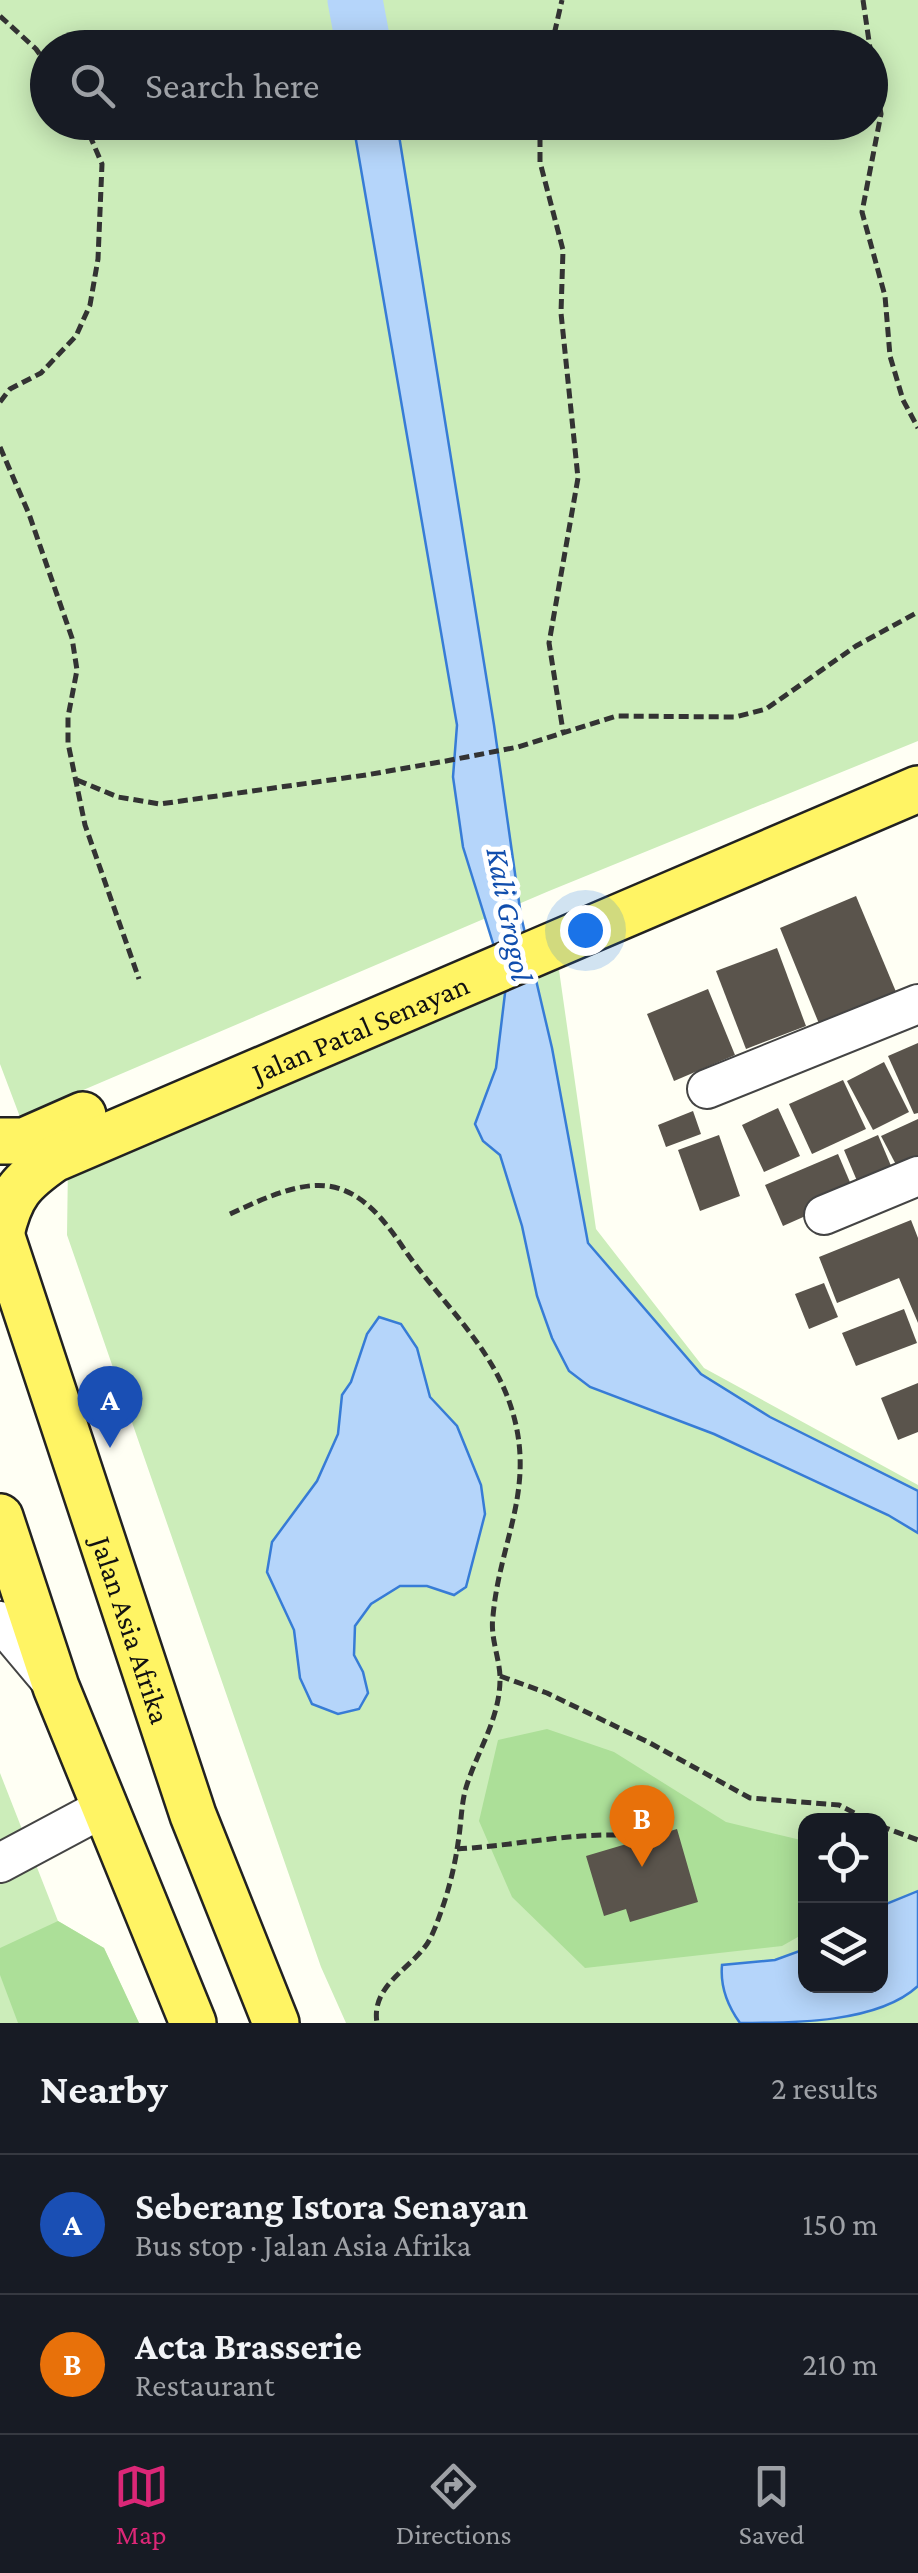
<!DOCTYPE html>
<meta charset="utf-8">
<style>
:root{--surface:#171b24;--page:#242831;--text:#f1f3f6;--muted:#9ea1a6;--line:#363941;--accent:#db2777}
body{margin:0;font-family:"Crimson Pro",serif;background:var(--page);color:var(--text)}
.controls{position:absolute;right:30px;bottom:30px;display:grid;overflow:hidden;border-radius:20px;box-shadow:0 5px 25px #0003}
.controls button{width:90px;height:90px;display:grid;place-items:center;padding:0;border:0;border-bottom:2px solid var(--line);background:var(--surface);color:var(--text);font:50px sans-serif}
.you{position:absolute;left:585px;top:930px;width:35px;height:35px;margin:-25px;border:8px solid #fff;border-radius:50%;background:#1a73e8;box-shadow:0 0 0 15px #1a73e833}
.badge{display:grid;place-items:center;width:65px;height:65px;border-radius:50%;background:var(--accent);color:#fff;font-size:32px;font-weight:700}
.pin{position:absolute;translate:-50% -82px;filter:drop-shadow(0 2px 5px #0008)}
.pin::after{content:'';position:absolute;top:52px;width:35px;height:30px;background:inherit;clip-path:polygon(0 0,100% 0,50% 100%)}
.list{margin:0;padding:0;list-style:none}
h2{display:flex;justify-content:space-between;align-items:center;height:130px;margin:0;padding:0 40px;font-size:42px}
h2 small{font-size:32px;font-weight:400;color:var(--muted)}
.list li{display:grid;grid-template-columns:65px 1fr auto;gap:30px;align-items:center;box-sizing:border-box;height:140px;padding:0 40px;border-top:2px solid var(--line)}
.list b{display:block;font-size:38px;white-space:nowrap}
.list p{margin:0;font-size:32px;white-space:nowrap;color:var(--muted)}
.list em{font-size:32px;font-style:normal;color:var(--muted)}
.icon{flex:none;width:55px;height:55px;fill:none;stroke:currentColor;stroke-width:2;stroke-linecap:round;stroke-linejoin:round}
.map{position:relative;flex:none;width:918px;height:2023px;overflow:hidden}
.search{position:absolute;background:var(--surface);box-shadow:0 5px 25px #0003;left:30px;right:30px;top:30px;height:110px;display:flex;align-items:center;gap:25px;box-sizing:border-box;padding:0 35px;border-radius:55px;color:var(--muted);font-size:38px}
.sheet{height:410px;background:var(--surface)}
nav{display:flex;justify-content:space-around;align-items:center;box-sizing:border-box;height:140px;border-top:2px solid var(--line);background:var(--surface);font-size:28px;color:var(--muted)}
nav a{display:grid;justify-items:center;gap:5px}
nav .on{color:var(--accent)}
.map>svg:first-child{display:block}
.green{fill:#ccedba;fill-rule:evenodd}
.forest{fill:#acdf98}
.water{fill:#b5d5fa;stroke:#377cd6;stroke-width:2.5}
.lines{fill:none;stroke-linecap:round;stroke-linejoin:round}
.river{stroke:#b5d5fa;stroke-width:55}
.building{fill:#5a544c}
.minor-casing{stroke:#444;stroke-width:42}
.major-casing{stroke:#222;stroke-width:50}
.path{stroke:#333;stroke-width:5;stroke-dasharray:10 5;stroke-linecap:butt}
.minor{stroke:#fff;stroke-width:38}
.major{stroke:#fff464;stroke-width:45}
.labels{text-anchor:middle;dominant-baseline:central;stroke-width:10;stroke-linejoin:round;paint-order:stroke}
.street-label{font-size:30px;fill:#111;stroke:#fff}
.water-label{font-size:32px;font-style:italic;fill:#104dad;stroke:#fff}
</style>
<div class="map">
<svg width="918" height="2023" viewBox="0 0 918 2023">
<rect width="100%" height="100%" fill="#fffff4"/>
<!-- green -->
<g class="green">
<path d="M0 0H918V741L549 891 20 1117 0 1064ZM48 48H870V122H48Z"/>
<path d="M557 956 596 1229 704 1368 918 1485V2023H346L321 1967 67 1235 68 1164ZM806 1820H880V1986H806Z"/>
<path d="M0 1773 58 1921 104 1948 139 2023H0Z"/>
</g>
<!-- forest -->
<g class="forest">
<path d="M547 1729 614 1752 726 1822 805 1841V1933L782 1946 585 1968 512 1897 479 1821 498 1740Z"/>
<path d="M58 1921 104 1948 139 2023H18L0 1975V1948Z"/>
</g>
<!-- water -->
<g class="water">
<path d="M353 123H397L494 725 521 916 552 1048 588 1243 701 1374 770 1417 918 1491V1533L888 1515 714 1434 590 1387 569 1371 552 1338 537 1296 522 1226 500 1155 483 1141 475 1124 496 1068 506 985 463 847 453 777 457 725Z"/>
<path d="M379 1317 401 1324 417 1348 430 1397 457 1426 481 1485 485 1514 466 1587 454 1595 427 1586H400L371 1604 355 1626 354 1655 363 1672 368 1693 359 1709 338 1714 312 1704 300 1678 294 1630 267 1572 272 1542 317 1481 338 1434 342 1395 351 1382 367 1334Z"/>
<path d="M918 1891V1986C878 2023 794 2023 740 2023 727 2005 720 1987 722 1965L775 1960 805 1949 806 1986H880L881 1906Z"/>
</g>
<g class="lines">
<!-- river -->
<path class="river" d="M355 0 364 48"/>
</g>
<!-- building -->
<g class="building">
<path d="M856 896 899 999 822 1031 780 928Z"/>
<path d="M777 948 806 1026 746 1049 716 971Z"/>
<path d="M708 989 735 1055 674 1081 647 1014Z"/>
<path d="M918 1043V1113L914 1114 888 1056Z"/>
<path d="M884 1062 909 1112 873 1130 847 1081Z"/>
<path d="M843 1080 866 1129 812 1154 789 1104Z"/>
<path d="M778 1108 800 1156 764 1172 742 1125Z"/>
<path d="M693 1111 701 1134 666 1147 658 1125Z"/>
<path d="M918 1119V1173L903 1178 881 1136Z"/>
<path d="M719 1135 740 1196 700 1211 678 1150Z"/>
<path d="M878 1135 897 1180 863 1195 844 1150Z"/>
<path d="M838 1154 855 1194 783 1226 765 1185Z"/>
<path d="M911 1220 918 1238V1323L899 1278 837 1303 819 1257Z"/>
<path d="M824 1283 838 1317 809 1329 795 1294Z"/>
<path d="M904 1309 917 1343 856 1366 842 1333Z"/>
<path d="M918 1383V1432L898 1440 881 1398Z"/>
<path d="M677 1829 698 1902 630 1922 626 1909 604 1916 586 1856Z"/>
</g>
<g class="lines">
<!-- minor casing -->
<g class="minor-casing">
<g id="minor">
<path d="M707 1089 918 1004"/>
<path d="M824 1215 918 1176"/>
<path d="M0 1621 48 1678"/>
<path d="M0 1863 103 1808"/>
</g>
</g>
<!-- major casing -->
<g class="major-casing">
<g id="major">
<path d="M0 1141H24L83 1115"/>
<path id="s1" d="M0 1231 193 1815 276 2023"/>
<path id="s2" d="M1 1234C10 1194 21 1182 54 1159L918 789"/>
<path d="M0 1517 56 1687 193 2023"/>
</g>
</g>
<!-- path -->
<g class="path">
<path d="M863 0 870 48"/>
<path d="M0 16 36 49 48 66"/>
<path d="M551 48 562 0"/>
<path d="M870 48 881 114 862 212 885 296 890 356 903 400 918 428"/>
<path d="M540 122V162L563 250 561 313 578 478 549 643 563 731"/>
<path d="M0 402 10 389 41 373 76 336 90 305 98 259 102 164 84 122"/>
<path d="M0 447 29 514 72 638 77 670 68 717V743L85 825 139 979"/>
<path d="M77 780 118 797 160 804 366 775 446 761 518 747 617 716 735 717 766 709 856 646 918 612"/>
<path d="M230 1214C309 1177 348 1165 402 1246 437 1298 488 1342 509 1401 539 1485 500 1538 493 1616 490 1637 499 1656 500 1676 501 1719 476 1752 465 1791 461 1808 461 1826 458 1843 455 1865 449 1889 442 1909 438 1920 433 1935 427 1944 408 1971 371 1986 377 2023"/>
<path d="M500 1676 547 1693 650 1743 750 1798 839 1805 868 1820"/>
<path d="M880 1826 918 1840"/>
<path d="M457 1849C511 1846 564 1834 618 1835"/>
</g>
<!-- minor -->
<use href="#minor" class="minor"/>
<!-- major -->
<use href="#major" class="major"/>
</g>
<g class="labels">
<!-- street labels -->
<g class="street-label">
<text stroke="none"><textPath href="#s2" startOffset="428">Jalan Patal Senayan</textPath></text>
<text stroke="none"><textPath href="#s1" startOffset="420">Jalan Asia Afrika</textPath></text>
</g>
<!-- water labels -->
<g class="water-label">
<text transform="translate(510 914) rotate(79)">Kali Grogol</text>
</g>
</g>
</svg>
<div class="controls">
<button><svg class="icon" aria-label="locate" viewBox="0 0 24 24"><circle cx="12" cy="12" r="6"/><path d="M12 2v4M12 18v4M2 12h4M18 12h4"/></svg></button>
<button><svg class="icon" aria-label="layers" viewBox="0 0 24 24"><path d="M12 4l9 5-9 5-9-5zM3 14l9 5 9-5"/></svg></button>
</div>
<div class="you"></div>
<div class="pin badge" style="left:110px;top:1448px;background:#1a4fb4">A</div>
<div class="pin badge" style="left:642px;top:1867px;background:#e8710a">B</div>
<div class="search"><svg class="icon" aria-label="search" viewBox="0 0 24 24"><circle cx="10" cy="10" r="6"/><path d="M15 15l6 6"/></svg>Search here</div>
</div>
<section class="sheet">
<h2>Nearby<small>2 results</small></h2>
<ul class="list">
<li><span class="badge" style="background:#1a4fb4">A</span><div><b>Seberang Istora Senayan</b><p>Bus stop · Jalan Asia Afrika</p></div><em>150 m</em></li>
<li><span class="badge" style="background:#e8710a">B</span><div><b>Acta Brasserie</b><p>Restaurant</p></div><em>210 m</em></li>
</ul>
</section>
<nav>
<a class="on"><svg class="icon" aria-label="map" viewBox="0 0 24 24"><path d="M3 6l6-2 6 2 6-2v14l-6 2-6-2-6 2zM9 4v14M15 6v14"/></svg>Map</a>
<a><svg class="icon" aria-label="directions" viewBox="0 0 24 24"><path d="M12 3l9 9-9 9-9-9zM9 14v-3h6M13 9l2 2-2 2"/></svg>Directions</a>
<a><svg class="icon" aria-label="saved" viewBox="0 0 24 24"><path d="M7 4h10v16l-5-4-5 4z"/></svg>Saved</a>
</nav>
